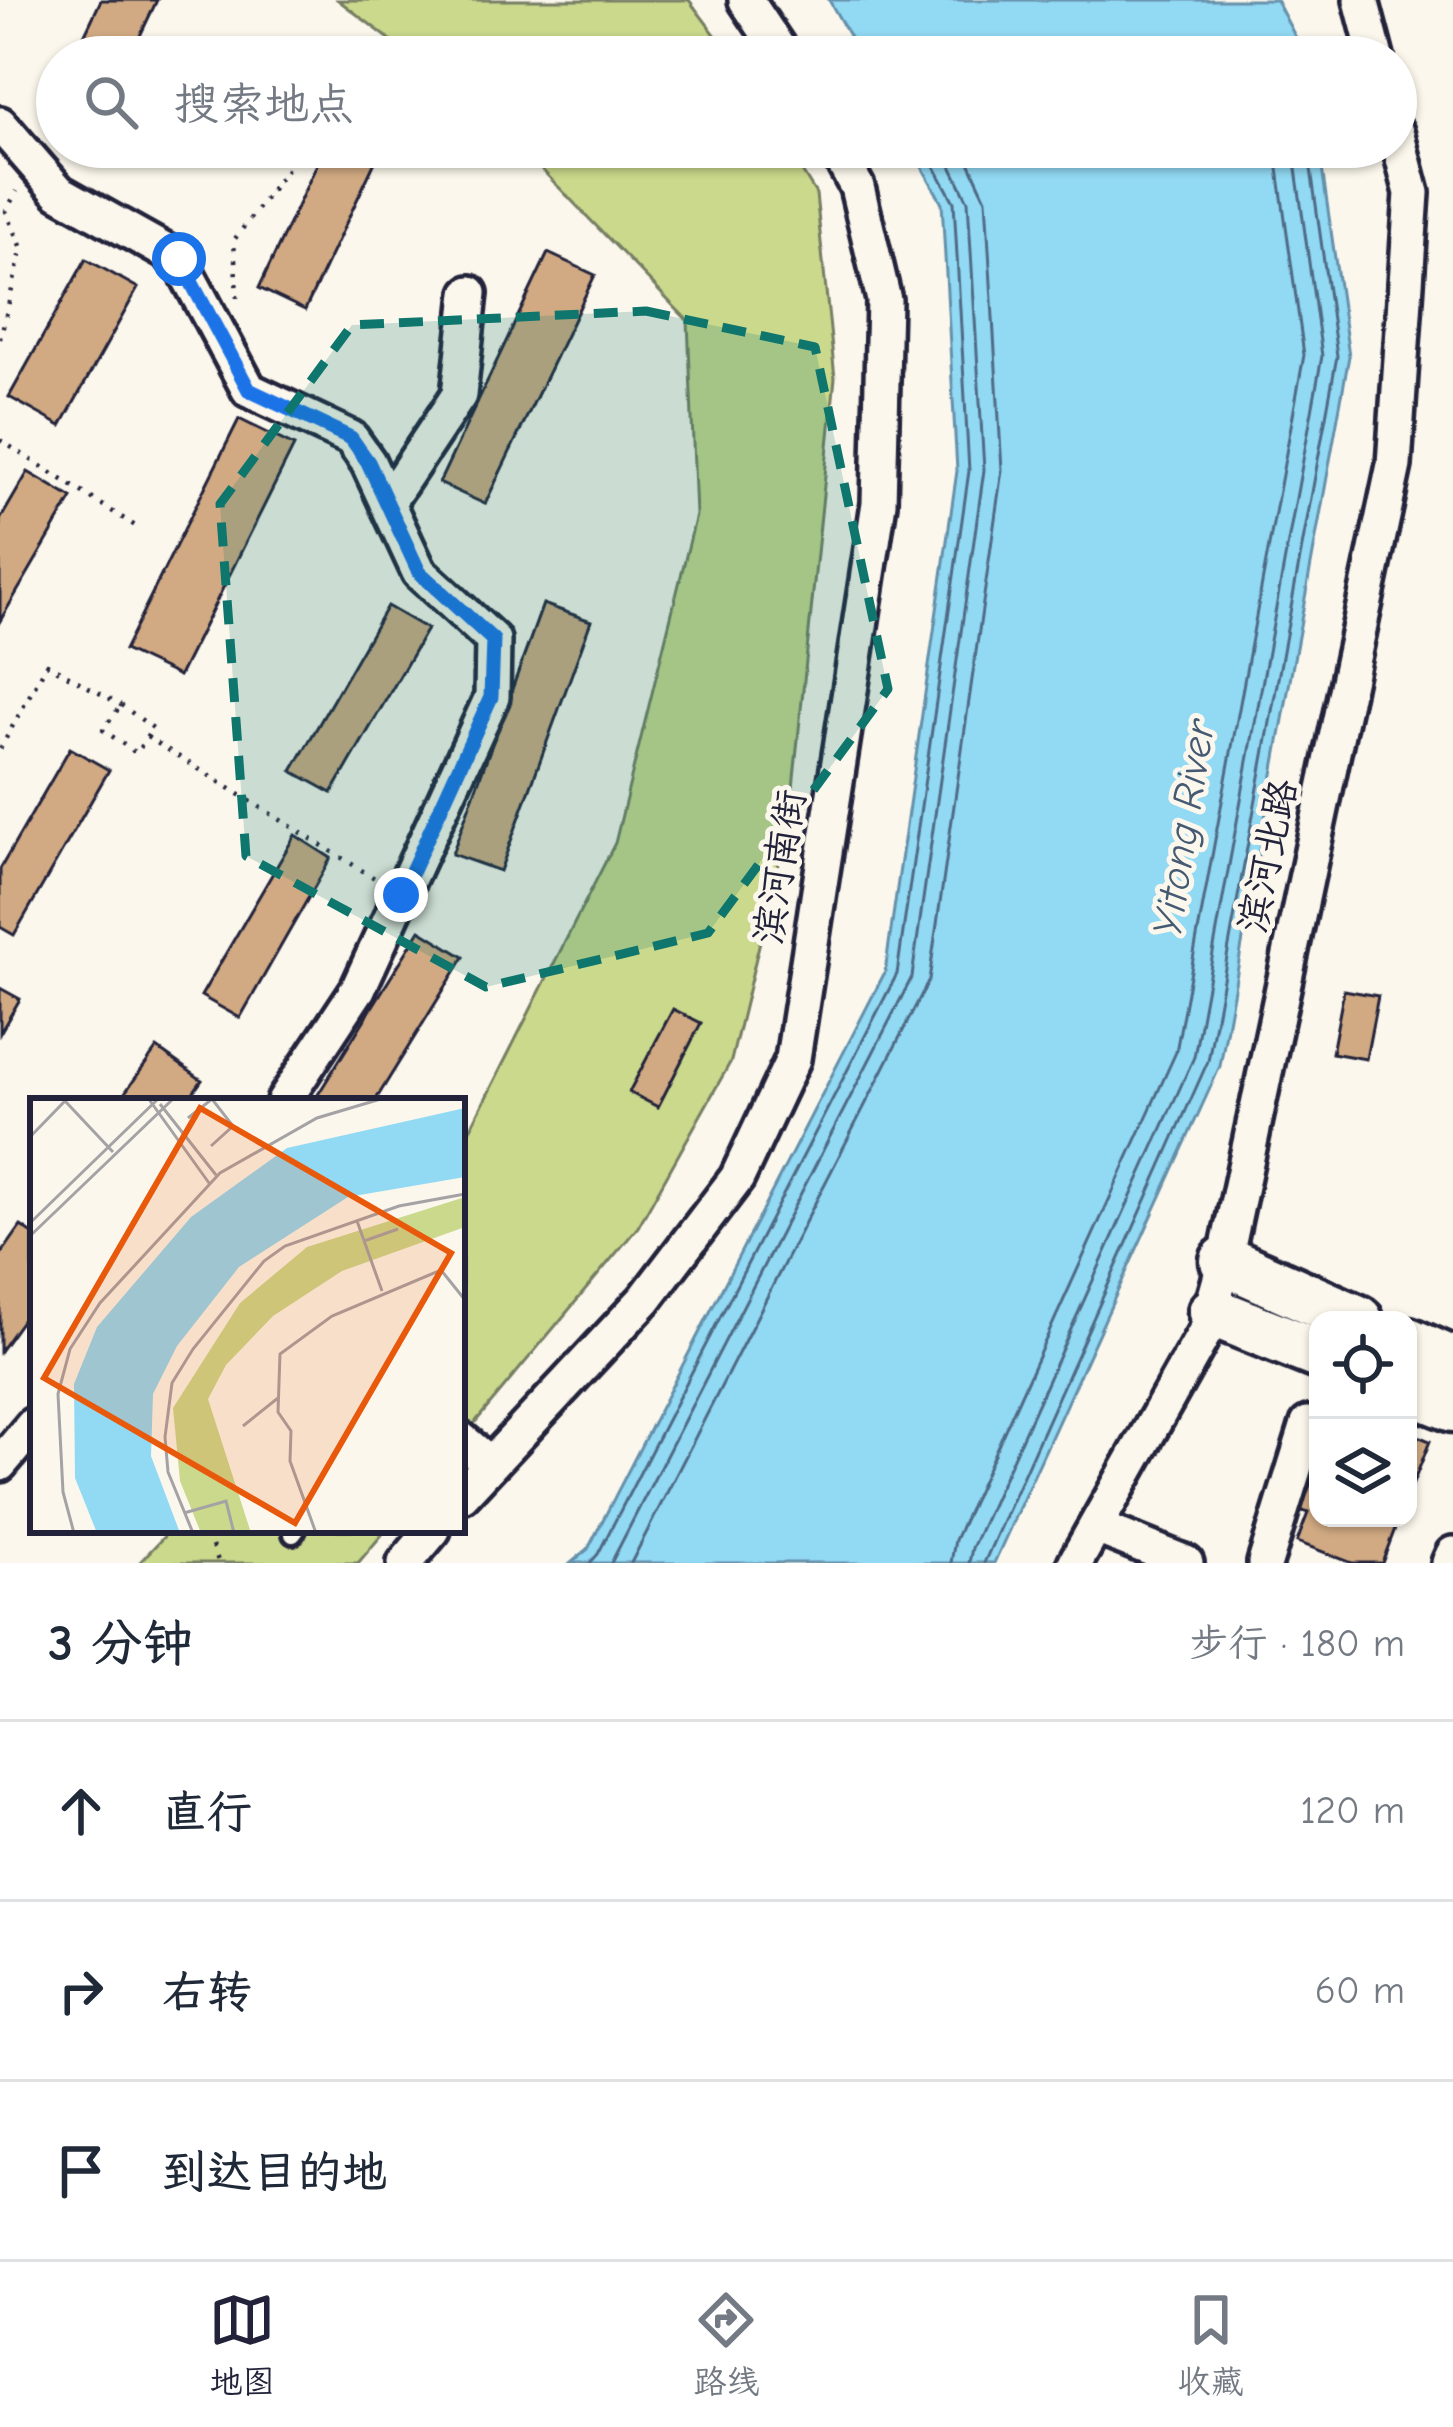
<!DOCTYPE html>
<html lang="zh">
<meta charset="utf-8">
<style>
:root{--surface:#fff;--page:#f2f2f3;--text:#1f2937;--muted:#747a83;--line:#e0e1e3;--accent:#22223b}
body{margin:0;font-family:"Comic Neue","LXGW WenKai TC",sans-serif;background:var(--page);color:var(--text)}
.controls{position:absolute;right:36px;bottom:36px;display:grid;overflow:hidden;border-radius:24px;box-shadow:0 3px 9px #0004}
.controls button{width:108px;height:108px;display:grid;place-items:center;padding:0;border:0;border-bottom:3px solid var(--line);background:var(--surface);color:var(--text);font:60px sans-serif}
.stop{position:absolute;width:36px;height:36px;margin:-27px;border:9px solid #1a73e8;border-radius:50%;background:#fff}
.stop.end{background:#1a73e8;border-color:#fff;box-shadow:0 3px 12px #0008}
.list{margin:0;padding:0;list-style:none}
h2{display:flex;justify-content:space-between;align-items:center;height:156px;margin:0;padding:0 48px;font-size:51px}
h2 small{font-size:39px;font-weight:400;color:var(--muted)}
.list li{display:grid;grid-template-columns:78px 1fr auto;gap:36px;align-items:center;box-sizing:border-box;height:180px;padding:0 48px;border-top:3px solid var(--line)}
.list b{display:block;font-size:45px;white-space:nowrap}
.list em{font-size:39px;font-style:normal;color:var(--muted)}
.icon{flex:none;width:66px;height:66px;fill:none;stroke:currentColor;stroke-width:2;stroke-linecap:round;stroke-linejoin:round}
.map{position:relative;flex:none;width:1453px;height:1563px;overflow:hidden}
.search{position:absolute;background:var(--surface);box-shadow:0 3px 9px #0004;left:36px;right:36px;top:36px;height:132px;display:flex;align-items:center;gap:30px;box-sizing:border-box;padding:0 42px;border-radius:66px;color:var(--muted);font-size:45px}
.sheet{height:696px;background:var(--surface)}
nav{display:flex;justify-content:space-around;align-items:center;box-sizing:border-box;height:168px;border-top:3px solid var(--line);background:var(--surface);font-size:33px;color:var(--muted)}
nav a{display:grid;justify-items:center;gap:6px}
nav .on{color:var(--accent)}
.map>svg:first-child{display:block}
.green{fill:#cad98c;stroke:#767e64;stroke-width:3}
.water{fill:#92d9f4;stroke:#6590aa;stroke-width:3}
.lines{fill:none;stroke-linecap:round;stroke-linejoin:round}
.shore{stroke:#4f6b85;stroke-width:3}
.building{fill:#d1aa83;stroke:#22223b;stroke-width:3}
.lane-casing{stroke:#22223b;stroke-width:26}
.street-casing{stroke:#22223b;stroke-width:42}
.secondary-casing{stroke:#22223b;stroke-width:57}
.path{stroke:#22223b;stroke-width:4.5;stroke-dasharray:3 9;stroke-linecap:butt}
.lane{stroke:#fbf7ec;stroke-width:16}
.street{stroke:#fbf7ec;stroke-width:33}
.secondary{stroke:#fbf7ec;stroke-width:48}
.route{stroke:#1a73e8;stroke-width:15}
.marked{fill:#0f766e;fill-opacity:0.2;stroke:#0f766e;stroke-width:9;stroke-dasharray:24 15;stroke-linejoin:round}
.labels{text-anchor:middle;dominant-baseline:central;stroke-width:10;stroke-linejoin:round;paint-order:stroke}
.street-label{font-size:39px;fill:#22223b;stroke:#fbf7ec}
.water-label{font-size:42px;font-style:italic;fill:#445972;stroke:#fbf7ec}
.inset-road{fill:none;stroke:#a4a2a5;stroke-width:3}
.view{fill:#e8590c;fill-opacity:0.15;stroke:#e8590c;stroke-width:6}
.inset-edge{fill:none;stroke:#22223b;stroke-width:6}
</style>
<div class="map">
<svg width="1453" height="1563" viewBox="0 0 1453 1563">
<rect width="100%" height="100%" fill="#fbf7ec"/>
<filter id="ink" filterUnits="userSpaceOnUse"><feTurbulence type="fractalNoise" baseFrequency=".00833" numOctaves="2"/><feDisplacementMap in="SourceGraphic" scale="24" xChannelSelector="R" yChannelSelector="G"/><feConvolveMatrix kernelMatrix="1 2 1 2 8 2 1 2 1" color-interpolation-filters="sRGB"/></filter>
<g filter="url(#ink)">
<!-- green -->
<g class="green">
<path d="M338 0H689L732 57H413Z"/>
<path d="M520 147H787L816 194 835 378 790 817 731 1061 638 1227 462 1438V1145L615 843 696 515 688 321Z"/>
<path d="M170 1530H386L358 1563H139Z"/>
</g>
<!-- water -->
<g class="water">
<path d="M829 0H1276L1306 57H861Z"/>
<path d="M911 147H1319L1349 356 1220 1066 994 1563H571L588 1549 885 972 957 471 942 203Z"/>
</g>
<g class="lines">
<!-- shore -->
<g class="shore">
<path d="M590 1563 598 1554 897 974 969 471 954 202 924 147"/>
<path d="M611 1563 912 977 984 470 968 201 942 147"/>
<path d="M631 1563 929 980 1002 470 986 199 962 147"/>
<path d="M951 1563 955 1540 1176 1052 1304 355 1275 147"/>
<path d="M969 1563 972 1548 1194 1057 1322 356 1293 147"/>
<path d="M984 1563 1208 1061 1337 356 1308 147"/>
</g>
</g>
<!-- building -->
<g class="building">
<path d="M101 0H157L130 57H74Z"/>
<path d="M325 147H382L305 310 259 288Z"/>
<path d="M548 253 595 275 485 504 439 483Z"/>
<path d="M86 259 138 288 61 426 9 397Z"/>
<path d="M239 419 294 446 179 676 124 650Z"/>
<path d="M28 472 72 498 0 621V520Z"/>
<path d="M543 604 591 621 500 871 452 854Z"/>
<path d="M387 606 427 629 332 793 292 771Z"/>
<path d="M70 748 109 770 14 935 0 927V869Z"/>
<path d="M295 835 331 858 240 1018 201 996Z"/>
<path d="M420 930 464 957 375 1101H314Z"/>
<path d="M0 988 20 999 0 1033Z"/>
<path d="M1344 990 1378 996 1366 1059 1332 1053Z"/>
<path d="M673 1009 701 1023 658 1107 629 1092Z"/>
<path d="M157 1048 202 1080 187 1101H119Z"/>
<path d="M21 1226 33 1234V1305L0 1351V1256Z"/>
<path d="M1408 1432 1430 1441 1408 1496Z"/>
<path d="M1318 1465V1518H1399L1382 1563H1352L1297 1542 1308 1513 1300 1510Z"/>
</g>
<g class="lines">
<!-- lane casing -->
<g class="lane-casing">
<path id="lane" d="M293 1534 296 1530"/>
</g>
<!-- street casing -->
<g class="street-casing">
<g id="street">
<path d="M746 0 784 57"/>
<path d="M1361 0 1376 57"/>
<path d="M0 124 59 192 179 259 249 390 351 438 368 462 419 572 493 640 492 697 358 989 284 1101"/>
<path d="M387 503 459 395 470 293"/>
<path d="M462 1440 489 1463"/>
<path d="M0 1464 33 1425"/>
<path d="M462 1495 645 1299 737 1178 793 1059 879 503 884 300 857 187 835 147"/>
<path d="M1097 1527 1186 1563"/>
<path d="M405 1563 433 1530"/>
<path d="M1075 1563 1205 1332 1225 1261 1394 465 1412 193 1396 132"/>
<path d="M1265 1563 1308 1424"/>
<path d="M1449 1563 1453 1554"/>
</g>
</g>
<!-- secondary casing -->
<g class="secondary-casing">
<g id="secondary">
<path d="M1225 1261 1358 1320"/>
<path d="M1213 1312 1318 1354"/>
<path d="M1408 1342 1453 1362"/>
<path d="M1408 1389 1453 1407"/>
</g>
</g>
<!-- path -->
<g class="path">
<path d="M237 298 234 240 304 147"/>
<path d="M0 339 22 248 6 211 17 191"/>
<path d="M0 440 140 529"/>
<path d="M121 705 153 728 136 753 103 730Z"/>
<path d="M147 737 376 879"/>
<path d="M0 749 47 664 121 705"/>
<path d="M212 1546 219 1563"/>
</g>
<!-- lane -->
<use href="#lane" class="lane"/>
<!-- street -->
<use href="#street" class="street"/>
<!-- secondary -->
<use href="#secondary" class="secondary"/>
</g>
</g>
<g class="lines" filter="url(#ink)">
<!-- route -->
<path class="route" d="M179 259 249 390 351 438 368 462 419 572 493 640 491 697 401 895"/>
</g>
<!-- marked area -->
<path class="marked" d="M646 311 815 347 888 689 708 933 486 987 246 856 220 504 352 325Z"/>
<g class="labels">
<!-- street labels -->
<g class="street-label">
<text transform="translate(1268 856) rotate(-78)">滨河北路</text>
<text transform="translate(780 867) rotate(-81)">滨河南街</text>
</g>
<!-- water labels -->
<g class="water-label">
<text transform="translate(1184 828) rotate(-81)">Yitong River</text>
</g>
</g>
<!-- overview -->
<g transform="translate(30 1098)">
<rect width="435" height="435" fill="#fbf7ec"/>
<path d="M435 99V129L312 173 243 218 196 267 178 301 221 435H171L150 383 143 310 210 205 277 149Z" fill="#cad98c"/>
<path d="M435 10V79L318 99 209 169 147 248 123 296 121 358 150 435H67L45 380 44 286 67 229 161 119 257 50Z" fill="#92d9f4"/>
<path class="inset-road" d="M118 0 179 85M130 6 186 77M158 20 182 1 203 28 181 48M0 39 35 3 83 54M327 123 352 193M0 125 129 0M0 138 144 0M334 143 368 131M213 328 248 300M154 415 196 403 204 435M44 435 33 394 28 296 40 251 70 205 190 75 287 20 354 0M163 435 138 374 135 339 142 285 163 251 234 163 255 148 369 108 435 96M286 435 260 363 261 333 248 314 250 256 302 218 411 172 435 202"/>
<path class="view" d="M170 10 421 155 265 425 14 280Z"/>
<rect width="435" height="435" class="inset-edge"/>
</g>
</svg>
<div class="controls">
<button><svg class="icon" aria-label="locate" viewBox="0 0 24 24"><circle cx="12" cy="12" r="6"/><path d="M12 2v4M12 18v4M2 12h4M18 12h4"/></svg></button>
<button><svg class="icon" aria-label="layers" viewBox="0 0 24 24"><path d="M12 4l9 5-9 5-9-5zM3 14l9 5 9-5"/></svg></button>
</div>
<div class="stop" style="left:179px;top:259px"></div>
<div class="stop end" style="left:401px;top:895px"></div>
<div class="search"><svg class="icon" aria-label="search" viewBox="0 0 24 24"><circle cx="10" cy="10" r="6"/><path d="M15 15l6 6"/></svg>搜索地点</div>
</div>
<section class="sheet">
<h2>3 分钟<small>步行 · 180 m</small></h2>
<ul class="list">
<li><svg class="icon" aria-label="ahead" viewBox="0 0 24 24"><path d="M12 20V5M6 11l6-6 6 6"/></svg><div><b>直行</b></div><em>120 m</em></li>
<li><svg class="icon" aria-label="right" viewBox="0 0 24 24"><path d="M7 20v-9h11M14 6l5 5-5 5"/></svg><div><b>右转</b></div><em>60 m</em></li>
<li><svg class="icon" aria-label="arrive" viewBox="0 0 24 24"><path d="M6 21V4h12l-3 4 3 4H6"/></svg><div><b>到达目的地</b></div></li>
</ul>
</section>
<nav>
<a class="on"><svg class="icon" aria-label="map" viewBox="0 0 24 24"><path d="M3 6l6-2 6 2 6-2v14l-6 2-6-2-6 2zM9 4v14M15 6v14"/></svg>地图</a>
<a><svg class="icon" aria-label="directions" viewBox="0 0 24 24"><path d="M12 3l9 9-9 9-9-9zM9 14v-3h6M13 9l2 2-2 2"/></svg>路线</a>
<a><svg class="icon" aria-label="saved" viewBox="0 0 24 24"><path d="M7 4h10v16l-5-4-5 4z"/></svg>收藏</a>
</nav>
